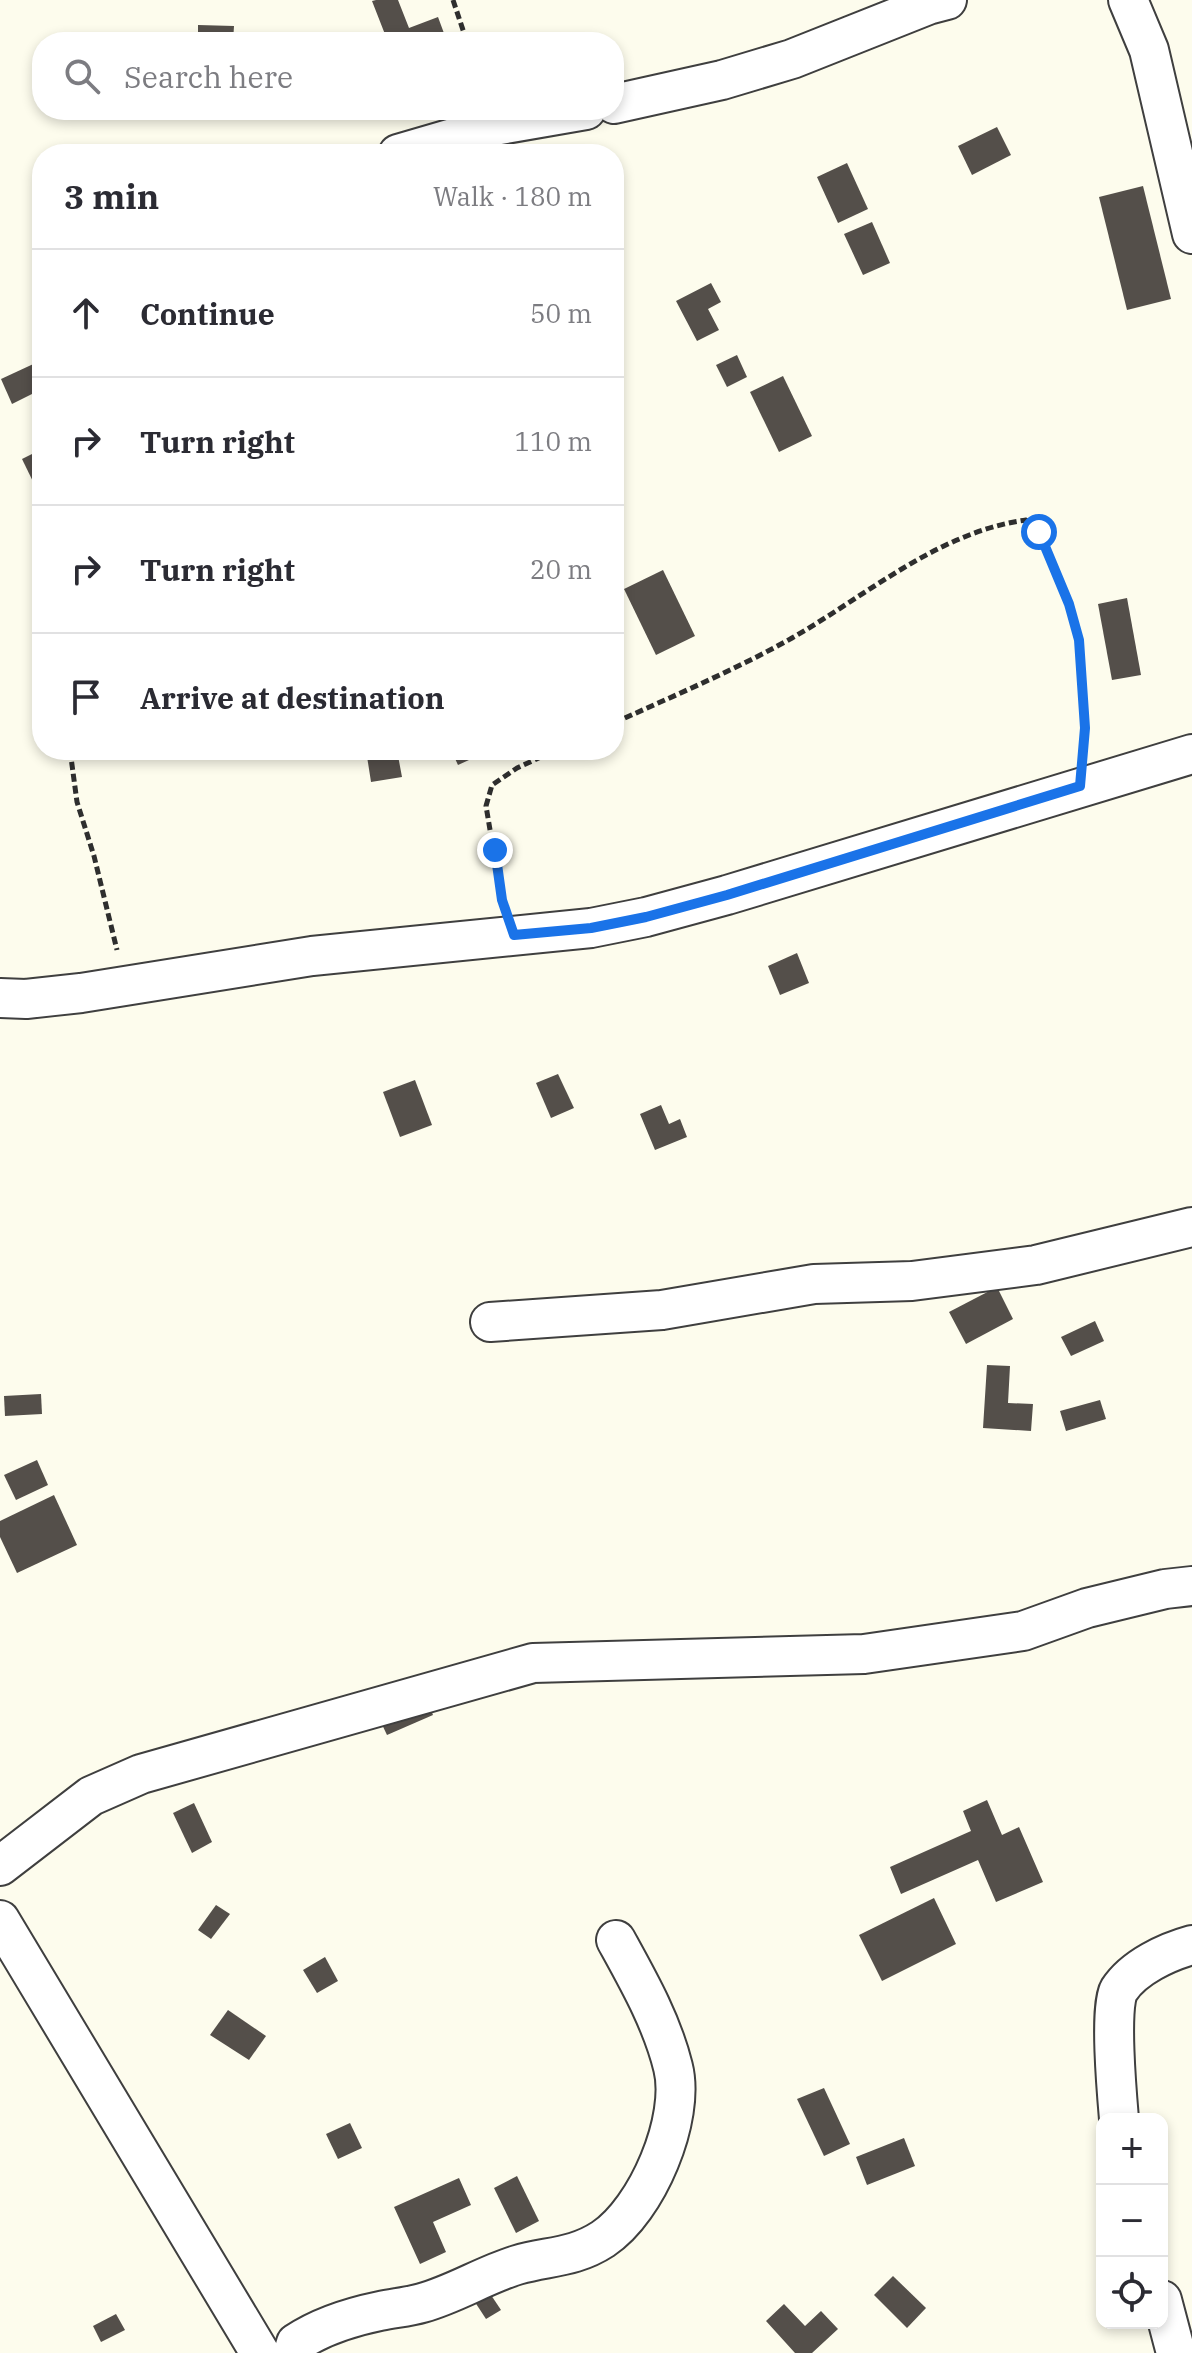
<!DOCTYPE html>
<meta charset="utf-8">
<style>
:root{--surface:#fff;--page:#f2f2f3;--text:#2b2b33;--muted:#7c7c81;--line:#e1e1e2}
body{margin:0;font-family:"IBM Plex Serif",serif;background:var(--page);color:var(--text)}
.controls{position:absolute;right:24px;bottom:24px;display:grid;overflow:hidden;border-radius:16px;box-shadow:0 4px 12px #0003}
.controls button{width:72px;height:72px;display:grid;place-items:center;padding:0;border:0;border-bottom:2px solid var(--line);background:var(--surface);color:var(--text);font:40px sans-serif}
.stop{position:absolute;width:24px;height:24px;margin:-18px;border:6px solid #1a73e8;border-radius:50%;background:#fff}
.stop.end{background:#1a73e8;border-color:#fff;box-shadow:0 2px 8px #0008}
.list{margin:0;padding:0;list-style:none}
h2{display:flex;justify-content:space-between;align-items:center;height:104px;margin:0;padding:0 32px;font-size:34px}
h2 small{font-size:26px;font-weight:400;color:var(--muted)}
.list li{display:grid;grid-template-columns:52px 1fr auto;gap:24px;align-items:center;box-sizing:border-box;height:128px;padding:0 32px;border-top:2px solid var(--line)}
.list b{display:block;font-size:30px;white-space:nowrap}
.list em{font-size:26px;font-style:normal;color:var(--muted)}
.icon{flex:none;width:44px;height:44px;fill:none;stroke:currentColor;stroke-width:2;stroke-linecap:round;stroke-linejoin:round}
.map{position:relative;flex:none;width:1192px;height:2353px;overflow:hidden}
.search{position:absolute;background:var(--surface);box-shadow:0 4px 12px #0003;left:32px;top:32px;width:592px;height:88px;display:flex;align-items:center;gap:20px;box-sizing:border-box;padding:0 28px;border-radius:32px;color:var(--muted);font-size:30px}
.panel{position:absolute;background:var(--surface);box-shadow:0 4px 12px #0003;left:32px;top:144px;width:592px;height:616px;border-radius:32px}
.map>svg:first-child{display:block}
.building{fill:#544f4a}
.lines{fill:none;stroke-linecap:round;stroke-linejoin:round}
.street-casing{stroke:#3f3f3f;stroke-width:42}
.path{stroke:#2e2e2e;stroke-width:5;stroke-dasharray:8 4;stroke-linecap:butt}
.street{stroke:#fff;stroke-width:38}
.route{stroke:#1a73e8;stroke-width:10}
</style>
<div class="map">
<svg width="1192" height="2353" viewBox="0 0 1192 2353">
<rect width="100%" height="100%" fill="#fdfced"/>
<!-- building -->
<g class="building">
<path d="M376 0H398L409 28 438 17 445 36 430 42H388L372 1Z"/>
<path d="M198 25 234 26 233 42H198Z"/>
<path d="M997 127 1011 155 972 175 958 146Z"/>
<path d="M847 163 868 209 838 223 817 177Z"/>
<path d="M1143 186 1171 299 1127 310 1099 197Z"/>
<path d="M872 222 890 263 863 275 844 234Z"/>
<path d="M711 283 721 302 708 309 719 330 697 341 676 301Z"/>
<path d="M737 355 747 377 727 387 716 365Z"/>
<path d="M42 360V389L12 404 1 379Z"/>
<path d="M783 376 812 436 779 452 750 392Z"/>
<path d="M42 449V500L22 459Z"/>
<path d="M663 570 695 636 656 655 624 589Z"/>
<path d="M1127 598 1141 675 1112 680 1098 604Z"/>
<path d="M366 750H397L402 777 371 782Z"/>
<path d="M451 750H491L458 765Z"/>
<path d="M797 953 809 983 780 995 768 966Z"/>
<path d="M558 1074 574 1108 551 1118 536 1083Z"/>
<path d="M415 1080 432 1125 400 1137 383 1092Z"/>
<path d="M661 1105 669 1124 680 1119 687 1137 655 1150 640 1114Z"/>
<path d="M997 1287 1013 1319 966 1344 949 1312Z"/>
<path d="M1095 1321 1104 1341 1071 1356 1061 1337Z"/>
<path d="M987 1365 1010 1366 1008 1403 1033 1404 1031 1431 983 1428Z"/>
<path d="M41 1394 42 1414 5 1416 4 1396Z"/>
<path d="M1100 1400 1106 1419 1066 1431 1060 1411Z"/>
<path d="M37 1460 48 1485 16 1500 4 1475Z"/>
<path d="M54 1495 77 1545 17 1573 0 1537V1521Z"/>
<path d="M424 1693 433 1715 387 1735 377 1714Z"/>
<path d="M987 1800 1002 1835 1019 1827 1043 1882 996 1902 978 1860 901 1894 890 1867 971 1831 963 1811Z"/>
<path d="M194 1803 212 1842 192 1853 173 1813Z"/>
<path d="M934 1898 956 1944 882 1981 859 1935Z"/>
<path d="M216 1905 230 1914 211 1939 198 1930Z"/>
<path d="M325 1957 338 1981 317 1993 303 1970Z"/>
<path d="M228 2010 266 2036 249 2060 210 2035Z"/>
<path d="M824 2088 850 2144 824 2156 797 2099Z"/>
<path d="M350 2123 362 2148 338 2159 326 2134Z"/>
<path d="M904 2138 915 2166 867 2185 856 2157Z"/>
<path d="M517 2176 539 2221 516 2233 494 2188Z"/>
<path d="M459 2178 471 2205 433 2222 446 2252 420 2264 394 2207Z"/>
<path d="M893 2276 926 2308 907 2328 874 2295Z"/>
<path d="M485 2286 501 2310 486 2319 471 2296Z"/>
<path d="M784 2304 805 2326 821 2311 838 2329 812 2353H795L766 2321Z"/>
<path d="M116 2314 125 2330 101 2342 93 2326Z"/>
</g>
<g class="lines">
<!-- street casing -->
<g class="street-casing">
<g id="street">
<path d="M1128 0 1149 50 1192 234"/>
<path d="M614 104 722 80 792 59 928 5 947 0"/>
<path d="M398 154 494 126 586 110"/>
<path d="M0 998 26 999 81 993 312 956 591 928 646 917 727 895 1192 754"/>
<path d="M490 1322 662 1310 814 1284 912 1281 1036 1265 1192 1227"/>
<path d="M0 1866 91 1796 141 1774 533 1663 864 1654 1023 1631 1087 1608 1165 1589 1192 1586"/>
<path d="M0 1920 260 2353"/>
<path d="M1119 2119C1117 2096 1109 2006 1119 1990 1134 1967 1167 1952 1192 1945"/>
<path d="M1162 2300 1176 2353"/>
<path d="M293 2353 296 2343C320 2327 351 2317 380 2311 394 2308 408 2307 422 2303 455 2294 484 2275 517 2265 548 2256 574 2258 603 2239 647 2210 686 2118 673 2067 662 2022 638 1980 616 1940"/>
</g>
</g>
<!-- path -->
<g class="path">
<path d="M453 0 467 42"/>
<path d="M614 723C673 696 735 670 792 638 866 596 938 532 1026 520L1039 532 1069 604 1079 640 1085 728 1083 749"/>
<path d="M70 750 77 802 94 856 117 950"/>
<path d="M502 901 486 806 492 785 517 768 556 750"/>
</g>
<!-- street -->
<use href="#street" class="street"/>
</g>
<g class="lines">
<!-- route -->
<path class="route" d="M495 850 502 900 514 935 591 928 646 917 727 895 1080 786 1085 728 1079 640 1069 604 1039 532"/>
</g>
</svg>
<div class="controls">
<button>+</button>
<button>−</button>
<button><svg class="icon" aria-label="locate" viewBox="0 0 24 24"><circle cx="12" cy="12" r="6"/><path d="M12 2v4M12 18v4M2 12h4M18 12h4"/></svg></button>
</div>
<div class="stop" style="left:1039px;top:532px"></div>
<div class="stop end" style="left:495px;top:850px"></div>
<div class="search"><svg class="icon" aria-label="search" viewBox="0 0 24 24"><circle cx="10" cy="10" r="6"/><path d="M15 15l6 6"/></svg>Search here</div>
<section class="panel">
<h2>3 min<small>Walk · 180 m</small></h2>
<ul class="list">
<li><svg class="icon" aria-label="ahead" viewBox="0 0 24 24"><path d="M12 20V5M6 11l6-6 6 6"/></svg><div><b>Continue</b></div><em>50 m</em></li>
<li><svg class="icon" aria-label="right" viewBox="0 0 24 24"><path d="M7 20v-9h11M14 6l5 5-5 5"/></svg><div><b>Turn right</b></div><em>110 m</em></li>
<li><svg class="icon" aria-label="right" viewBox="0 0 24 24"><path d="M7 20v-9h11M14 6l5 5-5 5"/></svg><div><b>Turn right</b></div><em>20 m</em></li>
<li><svg class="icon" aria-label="arrive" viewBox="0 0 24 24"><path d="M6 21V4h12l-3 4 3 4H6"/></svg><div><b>Arrive at destination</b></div></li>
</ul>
</section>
</div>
